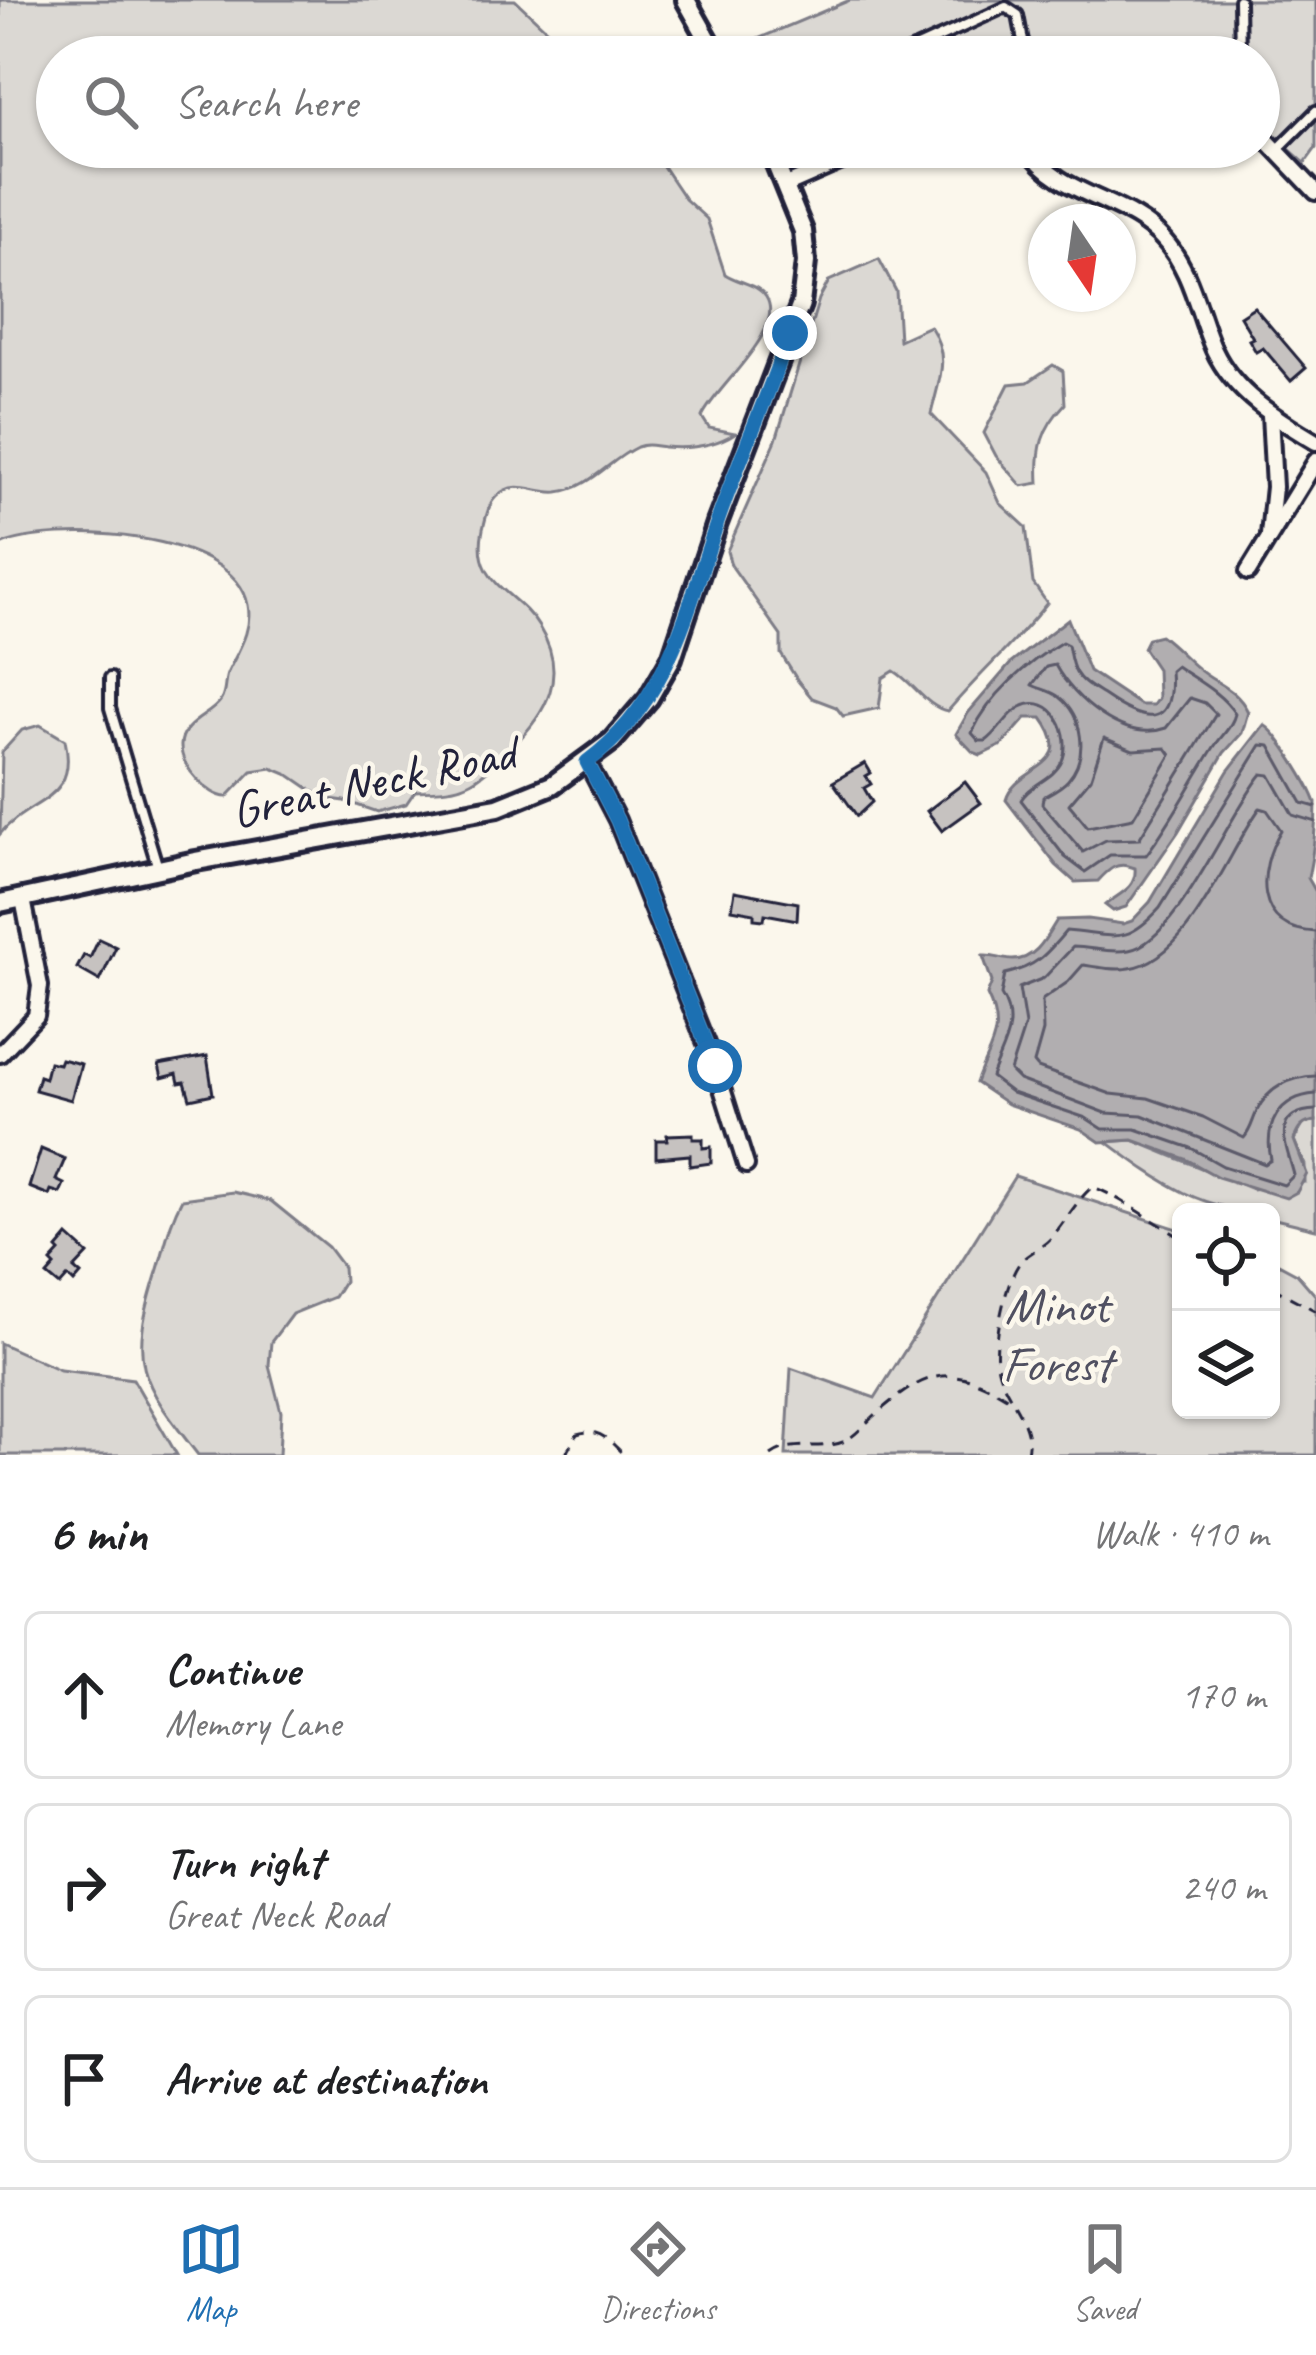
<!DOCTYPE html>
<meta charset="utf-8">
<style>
:root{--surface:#fff;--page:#f2f2f2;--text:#202124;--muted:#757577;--line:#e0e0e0;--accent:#1f6fb2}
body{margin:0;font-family:Caveat,sans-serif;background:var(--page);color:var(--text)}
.controls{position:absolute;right:36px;bottom:36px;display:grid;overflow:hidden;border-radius:18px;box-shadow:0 3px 9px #0004}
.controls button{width:108px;height:108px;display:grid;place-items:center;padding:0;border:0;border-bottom:3px solid var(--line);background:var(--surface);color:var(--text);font:60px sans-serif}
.compass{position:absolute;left:1028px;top:204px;width:108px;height:108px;border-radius:50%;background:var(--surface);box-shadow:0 3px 9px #0004;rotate:167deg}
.stop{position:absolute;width:36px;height:36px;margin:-27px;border:9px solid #1f6fb2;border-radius:50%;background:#fff}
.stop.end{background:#1f6fb2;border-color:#fff;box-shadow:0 3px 12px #0008}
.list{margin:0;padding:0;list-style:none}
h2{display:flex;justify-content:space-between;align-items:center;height:156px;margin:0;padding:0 48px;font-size:51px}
h2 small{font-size:39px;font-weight:400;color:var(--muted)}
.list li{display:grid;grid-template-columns:78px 1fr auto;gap:36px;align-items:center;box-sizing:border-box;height:168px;margin:0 24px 24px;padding:0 24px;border:3px solid var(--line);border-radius:18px}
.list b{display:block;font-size:45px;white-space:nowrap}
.list p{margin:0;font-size:39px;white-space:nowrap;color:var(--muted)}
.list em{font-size:39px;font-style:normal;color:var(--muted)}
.icon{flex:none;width:66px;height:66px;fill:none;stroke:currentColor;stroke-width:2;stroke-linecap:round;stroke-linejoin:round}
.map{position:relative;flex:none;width:1316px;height:1455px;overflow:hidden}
.search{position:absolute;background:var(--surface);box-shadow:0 3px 9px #0004;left:36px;right:36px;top:36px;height:132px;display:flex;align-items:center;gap:30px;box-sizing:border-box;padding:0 42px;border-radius:66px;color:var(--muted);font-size:45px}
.sheet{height:732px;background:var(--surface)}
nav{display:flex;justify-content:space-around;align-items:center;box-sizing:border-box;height:168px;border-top:3px solid var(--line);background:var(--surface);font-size:33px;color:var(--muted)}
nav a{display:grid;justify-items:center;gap:6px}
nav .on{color:var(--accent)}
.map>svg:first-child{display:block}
.green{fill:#dbd8d3;stroke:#7e7d87;stroke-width:3}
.water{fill:#b1aeb0;stroke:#787681;stroke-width:3}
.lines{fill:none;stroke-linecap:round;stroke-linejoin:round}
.shore{stroke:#5b5a6a;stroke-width:3}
.building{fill:#c6c2c0;stroke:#22223b;stroke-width:3}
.service-casing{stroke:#22223b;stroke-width:16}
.minor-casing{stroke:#22223b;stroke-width:22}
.tertiary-casing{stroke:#22223b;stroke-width:26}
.path{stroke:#22223b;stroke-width:3;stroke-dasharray:12 9;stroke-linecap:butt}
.service{stroke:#fbf7ec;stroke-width:8}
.minor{stroke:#fbf7ec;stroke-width:14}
.tertiary{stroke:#fbf7ec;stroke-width:16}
.route{stroke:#1f6fb2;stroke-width:15}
.labels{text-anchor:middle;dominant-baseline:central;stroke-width:9;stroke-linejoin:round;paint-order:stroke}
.street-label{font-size:51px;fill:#22223b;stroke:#fbf7ec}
.park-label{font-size:51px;fill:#505061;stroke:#fbf7ec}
</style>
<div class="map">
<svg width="1316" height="1455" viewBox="0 0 1316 1455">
<rect width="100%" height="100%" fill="#fbf7ec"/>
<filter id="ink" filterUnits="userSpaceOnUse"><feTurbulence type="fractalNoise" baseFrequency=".00833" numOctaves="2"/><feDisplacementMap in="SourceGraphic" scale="24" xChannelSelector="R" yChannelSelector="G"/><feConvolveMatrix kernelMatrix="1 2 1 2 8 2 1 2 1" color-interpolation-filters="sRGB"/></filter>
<g filter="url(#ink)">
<!-- green -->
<g class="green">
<path d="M0 0H515L576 57H57V147H650L685 199 707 219 725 274C738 283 757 283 766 297 787 331 715 387 702 417L709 428 735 433C715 446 688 449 664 447 654 446 647 443 637 447 609 460 591 488 558 492 537 494 514 478 497 496 488 504 486 518 483 529 471 585 517 590 539 627 569 675 547 713 511 748 473 785 469 790 415 791L406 804 377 812 345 801 323 798 291 776 272 768 252 771 227 797C209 797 181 767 181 747 180 722 211 716 221 700 226 692 224 682 227 674 237 652 253 631 248 605 234 530 54 522 0 545Z"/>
<path d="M850 0H1316V148L1305 163 1259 122V57H730L727 52Z"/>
<path d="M879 259 896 291 899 340 930 326C951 358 939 379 931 414L986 472 1000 503 1026 527 1033 583 1047 603C1017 641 980 673 948 711 927 708 913 682 894 671L883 678 879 708 843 716 836 707 812 698 798 681 781 654V636L731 565 727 551 776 440 819 299 829 281Z"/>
<path d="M1053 365 1063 371 1065 404C1041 429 1037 449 1039 483L1022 486 996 456 984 433 1009 384 1028 382Z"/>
<path d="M40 725 65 740C79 802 30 797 0 834L2 752 22 730Z"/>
<path d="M1316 1121V1229L1271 1218V1212C1201 1212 1161 1182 1107 1142L1133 1140 1252 1189 1305 1182V1165L1294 1140 1305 1122Z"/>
<path d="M1015 1176 1181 1230V1410H1271V1260L1297 1274 1316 1296V1455H786L791 1368 875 1398Z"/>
<path d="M233 1192 271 1201 328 1247 343 1267 344 1281 334 1297 292 1314 271 1342 269 1365 281 1412 279 1455H198C138 1378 128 1363 158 1269 166 1243 169 1223 182 1199Z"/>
<path d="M0 1343 60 1370 133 1379 177 1455H0Z"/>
</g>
<!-- water -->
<g class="water">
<path d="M1068 619 1089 671 1140 705H1153L1158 698 1157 669 1143 648 1148 638 1160 635C1174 645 1184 657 1197 668 1215 684 1236 687 1248 712L1242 733 1224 753 1178 832 1126 907 1113 911 1105 905C1118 894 1137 889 1135 868 1117 861 1110 868 1098 881L1075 882 1056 865 1006 800C1016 765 1080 769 1042 718H1026L1002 745 981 755 973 752 956 734 968 713 1011 663Z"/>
<path d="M1264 725C1278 732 1311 787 1316 803 1316 828 1313 855 1308 878L1316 892V1121C1303 1122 1298 1128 1294 1140L1307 1174 1297 1192 1286 1198 1218 1177 1186 1159 1133 1140 1100 1142 1081 1129 1007 1104 976 1083C989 1046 1006 1034 987 995L992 982 983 956C994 955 1002 960 1013 960 1036 960 1047 936 1057 920L1088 919 1123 924 1132 921 1150 902 1228 771Z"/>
</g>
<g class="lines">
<!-- shore -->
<g class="shore">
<path d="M1062 642 1068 645C1070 654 1071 665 1076 673 1082 684 1096 690 1106 697 1144 723 1175 730 1170 671L1176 666C1196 680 1222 693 1235 714 1232 727 1222 735 1214 747 1191 783 1172 821 1146 855H1110L1085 872 1065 857 1021 800C1030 784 1054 779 1062 761 1073 736 1053 691 1021 707 1007 714 999 732 986 741H979L972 733C989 695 1028 662 1062 642Z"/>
<path d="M1055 665C1074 700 1124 743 1166 728L1190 698 1205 703 1216 714 1139 839 1106 840 1083 852 1042 804 1043 797C1052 792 1062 787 1068 780 1089 756 1083 716 1059 697 1052 691 1040 689 1032 685L1046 667Z"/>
<path d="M1104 738 1133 750 1166 748 1171 755 1133 818 1088 827 1069 804 1091 778Z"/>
<path d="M1316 807 1302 803 1270 746 1261 745 1160 908C1125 947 1114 935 1066 931 1046 955 1036 967 1005 974L1001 995C1020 1025 1001 1048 991 1077L1012 1093 1086 1118 1103 1129H1136L1191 1148 1223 1166 1284 1185 1294 1175C1287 1147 1268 1112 1316 1110"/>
<path d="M1316 822 1293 815 1270 775 1262 774C1229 813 1177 942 1129 950 1111 954 1091 947 1073 947L1044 978 1019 988 1025 1025 1010 1071 1019 1080 1106 1113 1142 1115 1265 1164 1271 1160C1264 1125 1278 1097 1316 1094"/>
<path d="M1316 932C1253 930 1257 870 1281 830L1267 810 1260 808C1227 853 1190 959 1130 968 1115 971 1098 967 1083 965L1068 982 1042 1000 1043 1031 1034 1063 1038 1068 1111 1094 1148 1098 1203 1117 1244 1138C1251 1130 1252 1122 1257 1111 1268 1087 1291 1077 1316 1076"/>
</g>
</g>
<!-- building -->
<g class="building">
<path d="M1254 307 1306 368 1291 381 1263 348 1256 352 1249 340 1253 338 1240 316Z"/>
<path d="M865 763 871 773 866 776 871 784 864 788 872 802 857 816 833 782Z"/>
<path d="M965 782 981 803 942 831 927 811Z"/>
<path d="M735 891 798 903 797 920 765 914 764 920 754 919V913L732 909Z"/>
<path d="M99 939 116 947 100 981 77 968 84 955 90 958Z"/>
<path d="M207 1056 213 1094 190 1099 185 1082 179 1083 177 1074 162 1078 159 1065Z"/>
<path d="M61 1059 81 1064 71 1100 35 1090 39 1076 45 1078 49 1062 59 1064Z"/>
<path d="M693 1134V1139H703V1148L711 1147V1163L690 1166V1155L656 1158V1140H667V1135Z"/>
<path d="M41 1149 65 1159 56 1180 64 1184 60 1193 51 1190 49 1195 29 1187Z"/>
<path d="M68 1236 88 1254 74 1269 81 1275 74 1283 68 1277 60 1286 47 1275 55 1266 51 1262 60 1252 57 1249Z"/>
</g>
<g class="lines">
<!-- service casing -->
<g class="service-casing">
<g id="service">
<path d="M1239 0 1240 57"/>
<path d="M896 57 1006 7 1018 15 1026 57"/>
<path d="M1278 149 1316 111"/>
<path d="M110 678V708L158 868"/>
</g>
</g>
<!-- minor casing -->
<g class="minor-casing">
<g id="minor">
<path d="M1259 132 1316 192"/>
<path d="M1027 147C1059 197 1127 198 1164 240 1192 271 1198 314 1214 350 1234 393 1277 419 1316 442"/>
<path d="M787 185 874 147"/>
<path d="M1269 535 1274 487 1270 415"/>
<path d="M1248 572 1316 461"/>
<path d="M587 762 617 820 715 1066 746 1165"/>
<path d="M0 1054 36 1016 40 986 23 899"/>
</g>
</g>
<!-- tertiary casing -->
<g class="tertiary-casing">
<g id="tertiary">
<path d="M686 0 718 57"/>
<path d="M0 903 196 861 498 807 552 785 612 741 649 698 672 658 717 523 801 304 806 262 803 231 769 147"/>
</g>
</g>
<!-- path -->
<g class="path">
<path d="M1271 1287 1316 1311"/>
<path d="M565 1455 577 1434C599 1427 609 1440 624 1455"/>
<path d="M771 1455C793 1439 821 1452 845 1441 855 1436 865 1424 874 1416 924 1372 950 1361 1008 1398"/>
<path d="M1026 1455C1037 1425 1004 1397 998 1369 992 1345 1005 1280 1021 1261 1030 1252 1043 1247 1051 1238 1065 1222 1076 1201 1092 1187 1108 1190 1165 1228 1181 1238"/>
</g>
<!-- service -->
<use href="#service" class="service"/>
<!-- minor -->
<use href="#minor" class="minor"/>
<!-- tertiary -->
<use href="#tertiary" class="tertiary"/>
</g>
</g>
<g class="lines" filter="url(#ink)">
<!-- route -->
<path class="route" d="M715 1066 617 820 587 762C673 699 689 599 723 506 744 448 770 391 790 333"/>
</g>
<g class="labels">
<!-- street labels -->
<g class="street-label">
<text transform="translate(373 781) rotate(-12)">Great Neck Road</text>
</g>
<!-- park labels -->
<g class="park-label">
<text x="1057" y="1305">Minot<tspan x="1057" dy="59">Forest</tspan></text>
</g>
</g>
</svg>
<div class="controls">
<button><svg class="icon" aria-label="locate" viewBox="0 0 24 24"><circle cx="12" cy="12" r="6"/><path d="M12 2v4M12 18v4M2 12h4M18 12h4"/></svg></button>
<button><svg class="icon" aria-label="layers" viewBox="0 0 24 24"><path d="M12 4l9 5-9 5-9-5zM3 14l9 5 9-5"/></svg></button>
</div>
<svg class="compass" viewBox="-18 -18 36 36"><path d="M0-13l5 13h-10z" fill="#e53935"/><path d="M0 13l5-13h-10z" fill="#757577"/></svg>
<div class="stop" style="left:715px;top:1066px"></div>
<div class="stop end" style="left:790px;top:333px"></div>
<div class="search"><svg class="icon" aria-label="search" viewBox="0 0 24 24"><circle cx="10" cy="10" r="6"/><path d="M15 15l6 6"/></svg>Search here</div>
</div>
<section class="sheet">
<h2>6 min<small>Walk · 410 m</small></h2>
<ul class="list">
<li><svg class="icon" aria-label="ahead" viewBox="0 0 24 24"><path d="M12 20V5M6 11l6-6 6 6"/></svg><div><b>Continue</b><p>Memory Lane</p></div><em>170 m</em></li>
<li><svg class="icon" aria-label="right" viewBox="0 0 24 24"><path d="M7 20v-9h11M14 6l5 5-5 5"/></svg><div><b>Turn right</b><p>Great Neck Road</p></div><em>240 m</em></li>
<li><svg class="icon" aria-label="arrive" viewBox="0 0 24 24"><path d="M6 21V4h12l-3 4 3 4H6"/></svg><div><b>Arrive at destination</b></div></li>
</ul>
</section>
<nav>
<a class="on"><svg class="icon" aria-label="map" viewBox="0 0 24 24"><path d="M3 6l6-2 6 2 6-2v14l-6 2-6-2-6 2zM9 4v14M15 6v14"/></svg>Map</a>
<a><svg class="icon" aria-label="directions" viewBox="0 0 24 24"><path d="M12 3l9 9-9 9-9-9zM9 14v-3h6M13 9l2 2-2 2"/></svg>Directions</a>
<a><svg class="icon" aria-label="saved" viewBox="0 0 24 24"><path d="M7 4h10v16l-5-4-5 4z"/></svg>Saved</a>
</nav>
